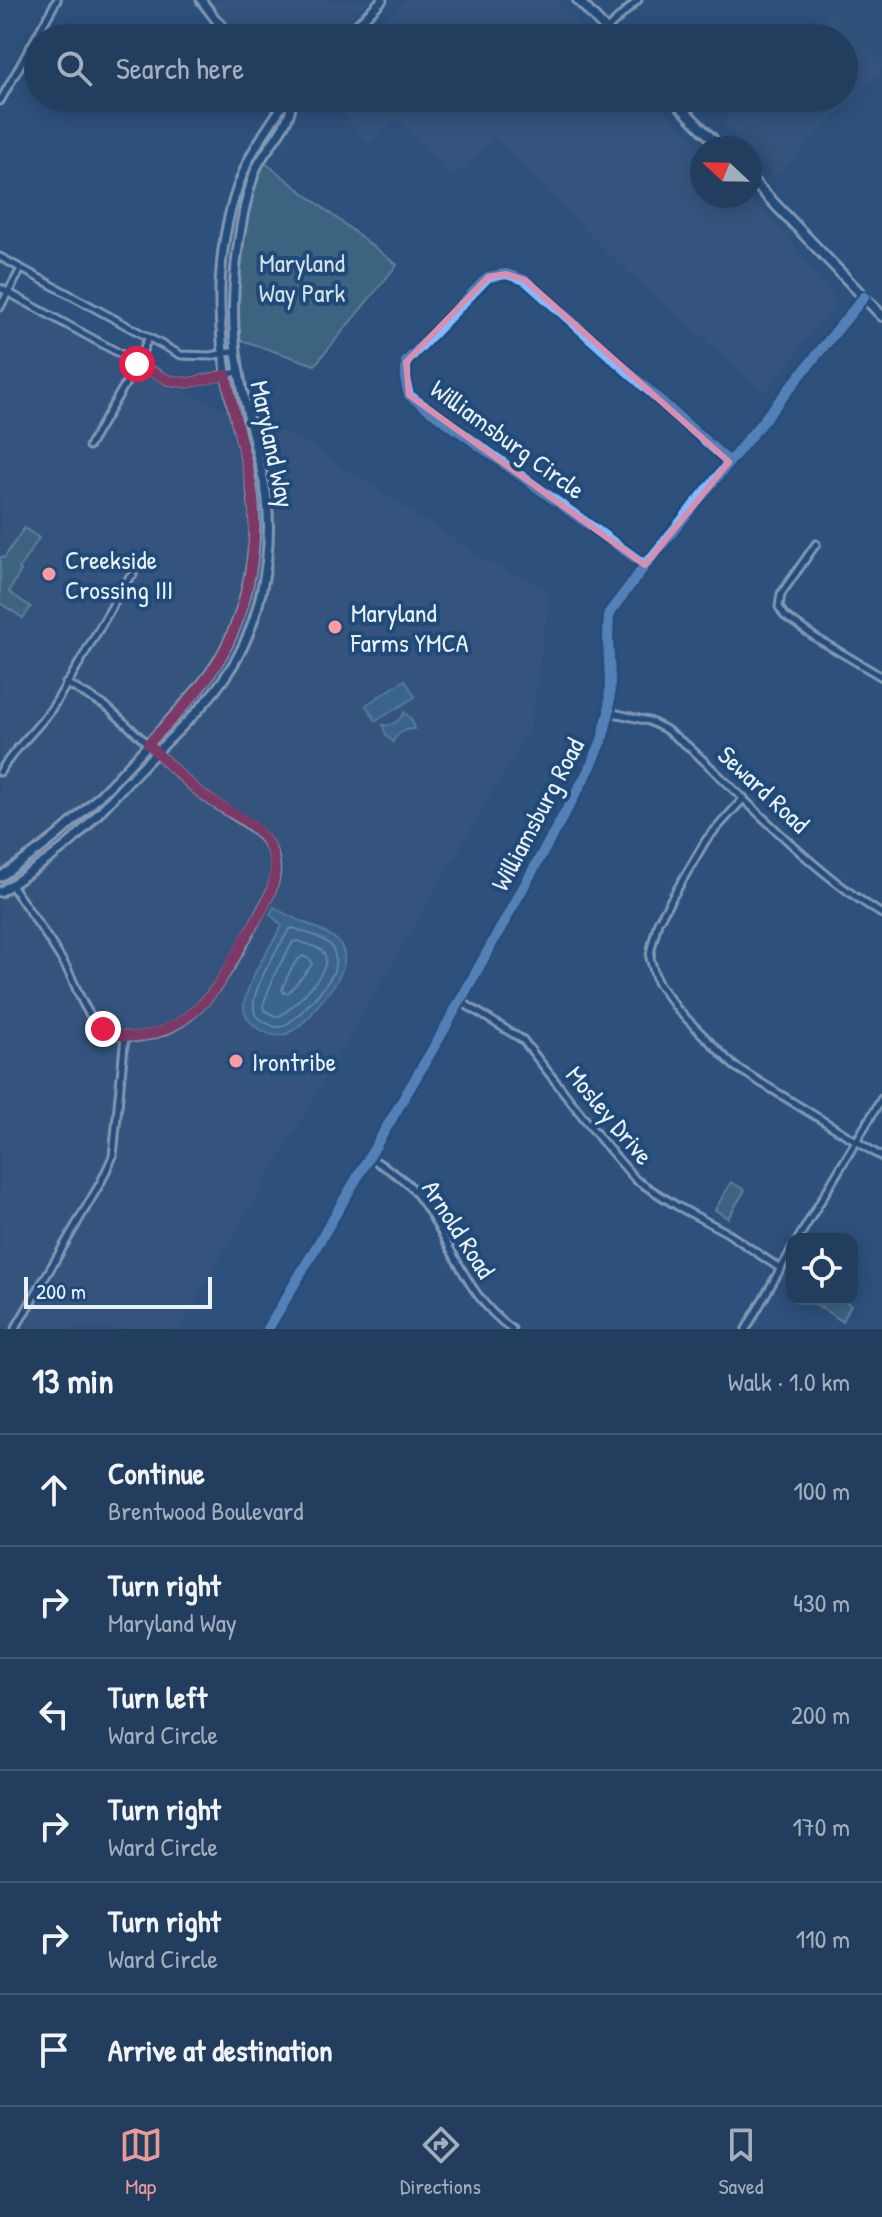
<!DOCTYPE html>
<meta charset="utf-8">
<style>
:root{--surface:#223d5d;--page:#2a4463;--text:#f1f3f6;--muted:#a2aebc;--line:#3f5672;--accent:#e69b98}
body{margin:0;font-family:"Patrick Hand",sans-serif;background:var(--page);color:var(--text)}
.controls{position:absolute;right:24px;bottom:24px;display:grid;overflow:hidden;border-radius:16px;box-shadow:0 4px 20px #0003}
.controls button{width:72px;height:72px;display:grid;place-items:center;padding:0;border:0;border-bottom:2px solid var(--line);background:var(--surface);color:var(--text);font:40px sans-serif}
.compass{position:absolute;left:690px;top:136px;width:72px;height:72px;border-radius:50%;background:var(--surface);box-shadow:0 4px 20px #0003;rotate:292deg}
.scale{position:absolute;left:24px;bottom:20px;width:188px;box-sizing:border-box;padding-left:8px;border:4px solid #e8f1f8;border-top:0;font-size:22px;line-height:28px;white-space:nowrap;color:#e8f1f8;-webkit-text-stroke:6px #1f4a7a;paint-order:stroke}
.stop{position:absolute;width:24px;height:24px;margin:-18px;border:6px solid #e11d48;border-radius:50%;background:#fff}
.stop.end{background:#e11d48;border-color:#fff;box-shadow:0 2px 8px #0008}
.list{margin:0;padding:0;list-style:none}
h2{display:flex;justify-content:space-between;align-items:center;height:104px;margin:0;padding:0 32px;font-size:34px}
h2 small{font-size:26px;font-weight:400;color:var(--muted)}
.list li{display:grid;grid-template-columns:52px 1fr auto;gap:24px;align-items:center;box-sizing:border-box;height:112px;padding:0 32px;border-top:2px solid var(--line)}
.list b{display:block;font-size:30px;white-space:nowrap}
.list p{margin:0;font-size:26px;white-space:nowrap;color:var(--muted)}
.list em{font-size:26px;font-style:normal;color:var(--muted)}
.icon{flex:none;width:44px;height:44px;fill:none;stroke:currentColor;stroke-width:2;stroke-linecap:round;stroke-linejoin:round}
.map{position:relative;flex:none;width:882px;height:1329px;overflow:hidden}
.search{position:absolute;background:var(--surface);box-shadow:0 4px 20px #0003;left:24px;right:24px;top:24px;height:88px;display:flex;align-items:center;gap:20px;box-sizing:border-box;padding:0 28px;border-radius:44px;color:var(--muted);font-size:30px}
.sheet{height:776px;background:var(--surface)}
nav{display:flex;justify-content:space-around;align-items:center;box-sizing:border-box;height:112px;border-top:2px solid var(--line);background:var(--surface);font-size:22px;color:var(--muted)}
nav a{display:grid;justify-items:center;gap:4px}
nav .on{color:var(--accent)}
.map>svg:first-child{display:block}
.built{fill:#3d5a7e}
.green{fill:#4f7c85;stroke:#9cb6be;stroke-width:2}
.water{fill:#457ca2;stroke:#86abc4;stroke-width:2}
.lines{fill:none;stroke-linecap:round;stroke-linejoin:round}
.shore{stroke:#a7c2d6;stroke-width:2}
.street-casing{stroke:#e8f1f8;stroke-width:11}
.secondary-casing{stroke:#e8f1f8;stroke-width:13}
.primary-casing{stroke:#e8f1f8;stroke-width:14}
.street{stroke:#1f4a7a;stroke-width:5}
.secondary{stroke:#1f4a7a;stroke-width:7}
.primary{stroke:#1f4a7a;stroke-width:8}
.cycleway-casing{stroke:#1f4a7a;stroke-width:15}
.cycleway{stroke:#80bcff;stroke-width:10}
.route{stroke:#e11d48;stroke-width:10}
.marked{fill:none;stroke:#d78fb1;stroke-width:6;stroke-linejoin:round}
.poi-dot{fill:#ff9aa2;stroke:#1f4a7a;stroke-width:3}
.labels{text-anchor:middle;dominant-baseline:central;stroke-width:8;stroke-linejoin:round;paint-order:stroke}
.park-label{font-size:26px;fill:#d1dfe7;stroke:#1f4a7a}
.street-label{font-size:26px;fill:#e8f1f8;stroke:#1f4a7a}
.poi-label{font-size:26px;fill:#e8f1f8;stroke:#1f4a7a;text-anchor:start}
</style>
<div class="map">
<svg width="882" height="1329" viewBox="0 0 882 1329">
<rect width="100%" height="100%" fill="#2d517c"/>
<filter id="ink" filterUnits="userSpaceOnUse"><feTurbulence type="fractalNoise" baseFrequency=".0125" numOctaves="2"/><feDisplacementMap in="SourceGraphic" scale="16" xChannelSelector="R" yChannelSelector="G"/><feConvolveMatrix kernelMatrix="1 2 1 2 8 2 1 2 1" color-interpolation-filters="sRGB"/></filter>
<g filter="url(#ink)">
<!-- built -->
<g class="built">
<path d="M207 0H368L331 38H238L221 21Z"/>
<path d="M406 0H555L592 38H368Z"/>
<path d="M831 10 882 62V69L775 177 750 151V148H747L722 122 745 98H844V38H803Z"/>
<path d="M328 98H652L702 149V196H749L782 230 838 301 765 393 606 252 495 138 451 179 397 118 368 143Z"/>
<path d="M0 295 163 383 303 441 487 561 550 591 531 726 179 1329H0Z"/>
</g>
<!-- green -->
<g class="green">
<path d="M264 162 397 265 315 365 238 339 234 282 243 222Z"/>
<path d="M24 528 39 538 19 568 21 570 9 592 31 607 23 618 0 603V559L1 557 4 558Z"/>
<path d="M731 1182 745 1190 728 1218 715 1210Z"/>
<path d="M815 1299H841L851 1305 842 1321 813 1303Z"/>
</g>
<!-- water -->
<g class="water">
<path d="M405 680 415 697 376 721 366 705Z"/>
<path d="M404 712 412 720 414 729C406 728 396 734 393 742L386 735 383 725C392 726 401 721 404 712Z"/>
<path d="M274 907C292 920 313 924 331 936 363 956 329 993 313 1011L312 1014C305 1021 293 1032 283 1035 267 1038 242 1022 244 1004 249 976 269 950 282 926L270 914Z"/>
</g>
<g class="lines">
<!-- shore -->
<g class="shore">
<path d="M293 928C304 933 325 937 332 947 336 954 336 964 334 971 328 985 292 1027 278 1027 270 1027 262 1020 256 1016 245 996 278 949 289 930Z"/>
<path d="M298 941C305 944 316 946 322 951 339 966 292 1008 280 1016H275L264 1010 263 1005 276 971 293 942Z"/>
<path d="M303 956 311 960 312 965 289 992 284 993 282 989C287 978 293 961 303 956Z"/>
</g>
<!-- street casing -->
<g class="street-casing">
<g id="street">
<path d="M606 30 638 0"/>
<path d="M0 101 57 0"/>
<path d="M0 257 181 355 211 356 235 351"/>
<path d="M0 288 168 380 188 383 238 372"/>
<path d="M0 307 21 269"/>
<path d="M89 446 137 364 148 339"/>
<path d="M816 544 781 594 779 607 785 616 816 638 882 677"/>
<path d="M645 565 409 395 406 383V362L488 277 506 274 525 280 729 462"/>
<path d="M66 683 107 707 148 744"/>
<path d="M609 712 649 721 665 729 689 747C750 803 811 871 882 914"/>
<path d="M0 772C14 748 36 731 52 708 77 669 99 628 123 588L129 578 133 575"/>
<path d="M744 798 706 840 658 922 651 949 650 958 657 982 678 1010 734 1066 882 1157"/>
<path d="M11 885C30 912 49 938 66 967 76 984 81 1006 95 1021 106 1034 123 1038 139 1037 209 1030 239 949 268 898 296 841 243 824 207 798 189 785 172 768 156 752"/>
<path d="M460 1001 523 1040 602 1141 636 1180 677 1206 726 1232 781 1269"/>
<path d="M369 1157C383 1166 398 1174 410 1186 449 1230 462 1295 512 1329"/>
<path d="M798 1239 882 1098"/>
<path d="M15 1329 101 1182 113 1156 125 1036"/>
<path d="M268 1329 441 1035 590 768 602 740 609 712 610 681 608 640 609 613 647 563 864 298"/>
<path d="M746 1329 792 1249"/>
</g>
</g>
<!-- secondary casing -->
<g class="secondary-casing">
<g id="secondary">
<path d="M201 0 217 21 234 38"/>
<path d="M344 38 382 0"/>
<path d="M0 877C23 861 47 846 68 826 100 797 131 764 160 731 184 705 211 678 227 645 245 609 253 569 255 529 256 485 241 441 231 398 214 321 214 235 248 162 257 142 271 124 283 105L291 103 294 98"/>
<path d="M0 892C25 875 52 859 74 839 97 816 118 791 141 768 169 738 204 709 227 674 260 626 273 557 267 500 265 480 258 460 254 441 241 389 231 344 234 291 236 251 242 209 255 171 263 150 292 124 291 103"/>
</g>
</g>
<!-- primary casing -->
<g class="primary-casing">
<g id="primary">
<path d="M578 0 614 38"/>
<path d="M672 98 721 148"/>
<path d="M750 178 882 316"/>
</g>
</g>
<!-- street -->
<use href="#street" class="street"/>
<!-- secondary -->
<use href="#secondary" class="secondary"/>
<!-- primary -->
<use href="#primary" class="primary"/>
<!-- cycleway casing -->
<g class="cycleway-casing">
<g id="cycleway">
<path d="M645 565 409 395 406 383V362L488 277 506 274 525 280 729 462"/>
<path d="M268 1329 441 1035 590 768 602 740 609 712 610 681 608 640 609 613 647 563 864 297"/>
</g>
</g>
<!-- cycleway -->
<use href="#cycleway" class="cycleway"/>
</g>
</g>
<g class="lines" filter="url(#ink)">
<!-- route -->
<path class="route" d="M103 1029C141 1049 186 1025 211 994 225 977 235 956 246 937 261 911 283 883 272 852 260 821 226 813 202 794 183 779 166 762 148 744 172 719 197 694 216 665 246 617 258 556 253 500 252 486 248 472 245 458 238 431 232 403 226 375L188 383 168 380 137 364"/>
</g>
<!-- marked area -->
<path d="M0 0H882V1329H0ZM506 274 525 280 729 462 645 565 409 395 406 362 488 277Z" fill="#2d517c" fill-opacity=".55" fill-rule="evenodd"/>
<path class="marked" d="M506 274 525 280 729 462 645 565 409 395 406 362 488 277Z"/>
<!-- markers -->
<g class="poi-dot">
<circle cx="49" cy="574" r="8"/>
<circle cx="335" cy="627" r="8"/>
<circle cx="236" cy="1061" r="8"/>
</g>
<g class="labels">
<!-- park labels -->
<g class="park-label">
<text x="302" y="262">Maryland<tspan x="302" dy="30">Way Park</tspan></text>
</g>
<!-- street labels -->
<g class="street-label">
<text transform="translate(508 439) rotate(36)">Williamsburg Circle</text>
<text transform="translate(273 444) rotate(78)">Maryland Way</text>
<text transform="translate(764 789) rotate(43)">Seward Road</text>
<text transform="translate(537 814) rotate(-62)">Williamsburg Road</text>
<text transform="translate(610 1115) rotate(50)">Mosley Drive</text>
<text transform="translate(459 1229) rotate(57)">Arnold Road</text>
</g>
<!-- poi labels -->
<g class="poi-label">
<text x="65" y="559">Creekside<tspan x="65" dy="30">Crossing III</tspan></text>
<text x="351" y="612">Maryland<tspan x="351" dy="30">Farms YMCA</tspan></text>
<text x="252" y="1061">Irontribe</text>
</g>
</g>
</svg>
<div class="controls">
<button><svg class="icon" aria-label="locate" viewBox="0 0 24 24"><circle cx="12" cy="12" r="6"/><path d="M12 2v4M12 18v4M2 12h4M18 12h4"/></svg></button>
</div>
<svg class="compass" viewBox="-18 -18 36 36"><path d="M0-13l5 13h-10z" fill="#e53935"/><path d="M0 13l5-13h-10z" fill="#a2aebc"/></svg>
<div class="scale">200 m</div>
<div class="stop" style="left:137px;top:364px"></div>
<div class="stop end" style="left:103px;top:1029px"></div>
<div class="search"><svg class="icon" aria-label="search" viewBox="0 0 24 24"><circle cx="10" cy="10" r="6"/><path d="M15 15l6 6"/></svg>Search here</div>
</div>
<section class="sheet">
<h2>13 min<small>Walk · 1.0 km</small></h2>
<ul class="list">
<li><svg class="icon" aria-label="ahead" viewBox="0 0 24 24"><path d="M12 20V5M6 11l6-6 6 6"/></svg><div><b>Continue</b><p>Brentwood Boulevard</p></div><em>100 m</em></li>
<li><svg class="icon" aria-label="right" viewBox="0 0 24 24"><path d="M7 20v-9h11M14 6l5 5-5 5"/></svg><div><b>Turn right</b><p>Maryland Way</p></div><em>430 m</em></li>
<li><svg class="icon" aria-label="left" viewBox="0 0 24 24"><path d="M17 20v-9H6M10 6l-5 5 5 5"/></svg><div><b>Turn left</b><p>Ward Circle</p></div><em>200 m</em></li>
<li><svg class="icon" aria-label="right" viewBox="0 0 24 24"><path d="M7 20v-9h11M14 6l5 5-5 5"/></svg><div><b>Turn right</b><p>Ward Circle</p></div><em>170 m</em></li>
<li><svg class="icon" aria-label="right" viewBox="0 0 24 24"><path d="M7 20v-9h11M14 6l5 5-5 5"/></svg><div><b>Turn right</b><p>Ward Circle</p></div><em>110 m</em></li>
<li><svg class="icon" aria-label="arrive" viewBox="0 0 24 24"><path d="M6 21V4h12l-3 4 3 4H6"/></svg><div><b>Arrive at destination</b></div></li>
</ul>
</section>
<nav>
<a class="on"><svg class="icon" aria-label="map" viewBox="0 0 24 24"><path d="M3 6l6-2 6 2 6-2v14l-6 2-6-2-6 2zM9 4v14M15 6v14"/></svg>Map</a>
<a><svg class="icon" aria-label="directions" viewBox="0 0 24 24"><path d="M12 3l9 9-9 9-9-9zM9 14v-3h6M13 9l2 2-2 2"/></svg>Directions</a>
<a><svg class="icon" aria-label="saved" viewBox="0 0 24 24"><path d="M7 4h10v16l-5-4-5 4z"/></svg>Saved</a>
</nav>
